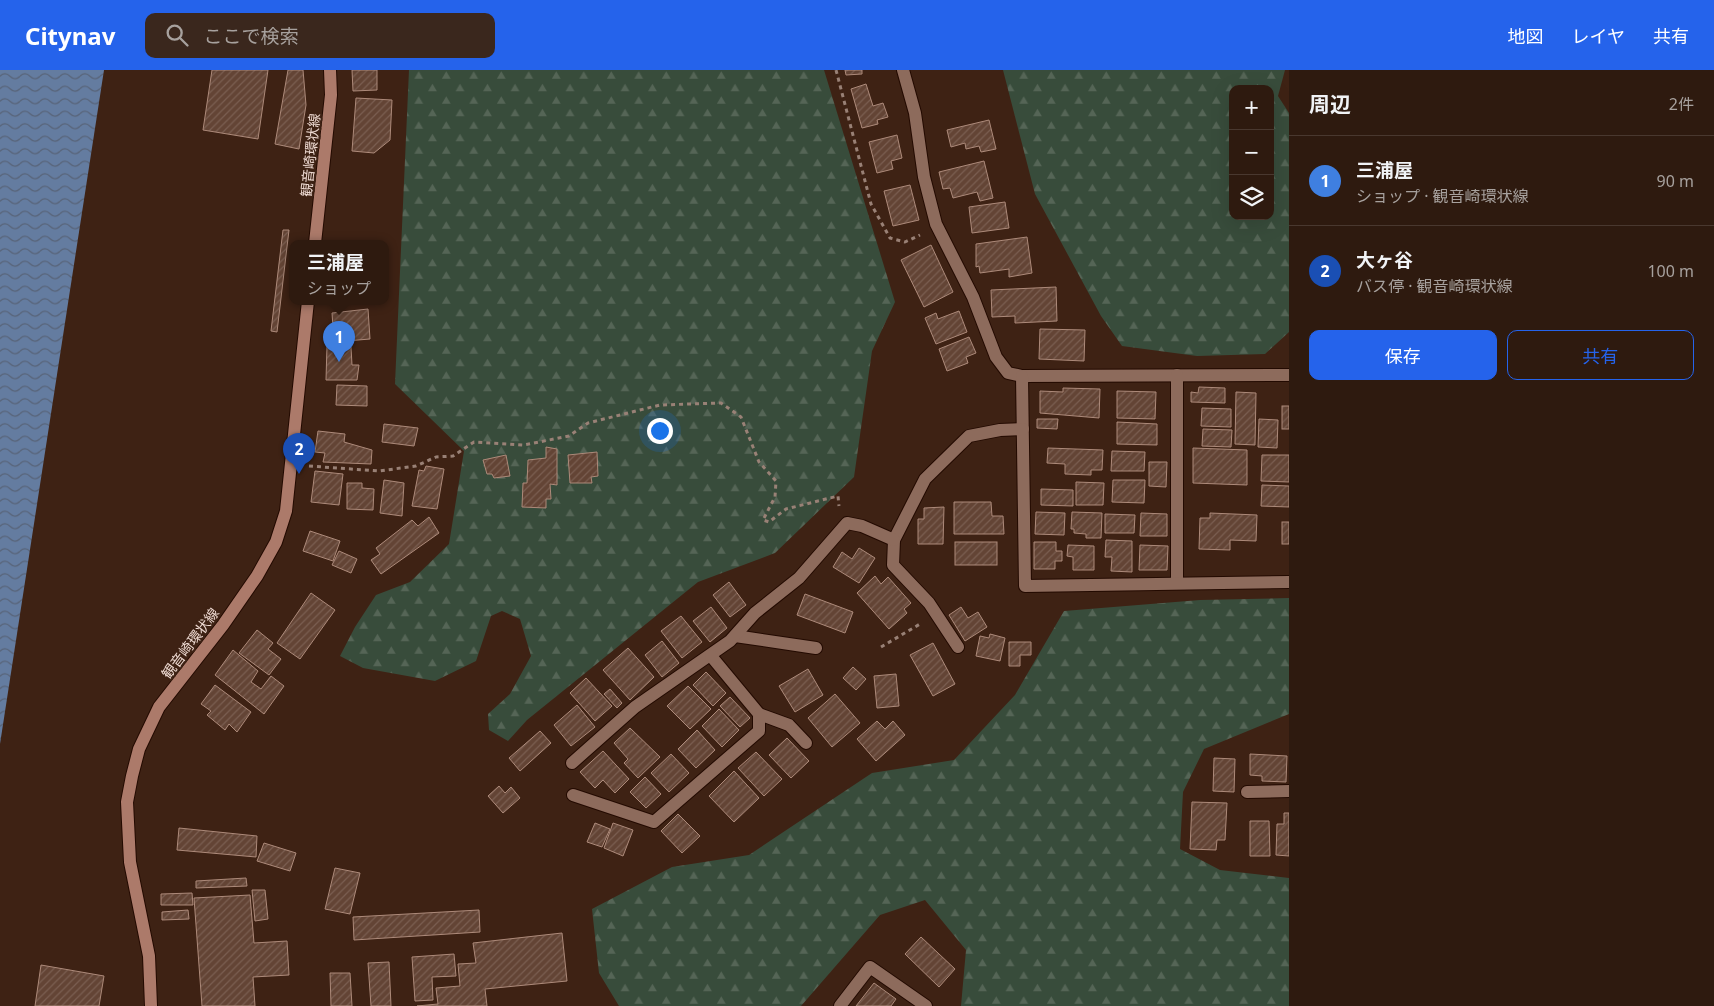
<!DOCTYPE html>
<html lang="ja">
<meta charset="utf-8">
<style>
:root{--surface:#2e1a0f;--page:#3a271d;--text:#f1f3f6;--muted:#a7a19e;--line:#49382f;--accent:#2563eb}
body{margin:0;font-family:"Noto Sans","Noto Sans JP",sans-serif;background:var(--page);color:var(--text)}
.controls{position:absolute;right:15px;top:15px;display:grid;overflow:hidden;border-radius:10px;box-shadow:0 5px 20px #0002}
.controls button{width:45px;height:45px;display:grid;place-items:center;padding:0;border:0;border-bottom:1px solid var(--line);background:var(--surface);color:var(--text);font:25px sans-serif}
.you{position:absolute;left:659px;top:360px;width:18px;height:18px;margin:-12px;border:4px solid #fff;border-radius:50%;background:#1a73e8;box-shadow:0 0 0 8px #1a73e833}
.badge{display:grid;place-items:center;width:32px;height:32px;border-radius:50%;background:var(--accent);color:#fff;font-size:16px;font-weight:700}
.pin{position:absolute;translate:-50% -41px;filter:drop-shadow(0 1px 2px #0008)}
.pin::after{content:'';position:absolute;top:26px;width:18px;height:15px;background:inherit;clip-path:polygon(0 0,100% 0,50% 100%)}
.popup{position:absolute;left:289px;top:170px;width:100px;height:65px;box-sizing:border-box;display:grid;place-content:center;border-radius:10px;background:var(--surface);filter:drop-shadow(0 1px 4px #0005);font-size:16px;white-space:nowrap;color:var(--muted)}
.popup b{font-size:19px;color:var(--text)}
.popup::after{content:'';position:absolute;left:50%;top:100%;margin-left:-10px;border:10px solid transparent;border-top-color:var(--surface)}
.list{margin:0;padding:0;list-style:none}
h2{display:flex;justify-content:space-between;align-items:center;height:65px;margin:0;padding:0 20px;font-size:21px}
h2 small{font-size:16px;font-weight:400;color:var(--muted)}
.list li{display:grid;grid-template-columns:32px 1fr auto;gap:15px;align-items:center;box-sizing:border-box;height:90px;padding:0 20px;border-top:1px solid var(--line)}
.list b{display:block;font-size:19px;white-space:nowrap}
.list p{margin:0;font-size:16px;white-space:nowrap;color:var(--muted)}
.list em{font-size:16px;font-style:normal;color:var(--muted)}
.actions{display:flex;gap:10px;padding:15px 20px}
.actions a{flex:1;padding:11px 0;border:1px solid var(--accent);border-radius:10px;text-align:center;font-size:18px;color:var(--accent)}
.actions .main{background:var(--accent);color:#fff}
.icon{flex:none;width:28px;height:28px;fill:none;stroke:currentColor;stroke-width:2;stroke-linecap:round;stroke-linejoin:round}
.map{position:relative;flex:none;width:1289px;height:936px;overflow:hidden}
header{display:flex;align-items:center;gap:30px;box-sizing:border-box;height:70px;padding:0 25px;background:var(--accent);color:#fff}
header strong{font-size:24px}
nav{display:flex;gap:28px;margin-inline-start:auto;font-size:18px}
.search{width:350px;height:45px;background:var(--page);display:flex;align-items:center;gap:12px;box-sizing:border-box;padding:0 18px;border-radius:10px;color:var(--muted);font-size:19px}
main{display:flex}
aside{flex:1;background:var(--surface)}
.map>svg:first-child{display:block}
.forest{fill:url(#forest-firs);fill-rule:evenodd}
.water{fill:url(#water-waves)}
.building{fill:url(#building-hatch);stroke:#ad8a7a}
.lines{fill:none;stroke-linecap:round;stroke-linejoin:round}
.service-casing{stroke:#230a01;stroke-width:14}
.minor-casing{stroke:#230a01;stroke-width:14}
.secondary-casing{stroke:#230a01;stroke-width:14}
.path{stroke:#998176;stroke-width:3;stroke-dasharray:4 4;stroke-linecap:butt}
.service{stroke:#8d6b5c;stroke-width:12}
.minor{stroke:#8d6b5c;stroke-width:12}
.secondary{stroke:#ac7a6a;stroke-width:12}
.labels{text-anchor:middle;dominant-baseline:central;stroke-width:4;stroke-linejoin:round;paint-order:stroke}
.street-label{font-size:14px;fill:#edd9d1;stroke:#3e2214}
</style>
<header>
<strong>Citynav</strong>
<div class="search"><svg class="icon" aria-label="search" viewBox="0 0 24 24"><circle cx="10" cy="10" r="6"/><path d="M15 15l6 6"/></svg>ここで検索</div>
<nav><a>地図</a><a>レイヤ</a><a>共有</a></nav>
</header>
<main>
<div class="map">
<svg width="1289" height="936" viewBox="0 0 1289 936">
<defs>
<pattern id="forest-firs" width="22" height="20" patternUnits="userSpaceOnUse" patternTransform="scale(1.25)"><rect width="22" height="20" fill="#384c3b"/><path d="M5 1l3.5 6h-7zM16 11l3.5 6h-7z" fill="#556556"/></pattern>
<pattern id="water-waves" width="16" height="10" patternUnits="userSpaceOnUse" patternTransform="scale(1.25)"><rect width="16" height="10" fill="#647ca0"/><path d="M0 5q4-4 8 0t8 0" fill="none" stroke="#586479"/></pattern>
<pattern id="building-hatch" width="6" height="6" patternUnits="userSpaceOnUse" patternTransform="scale(1.25)"><rect width="6" height="6" fill="#634435"/><path d="M-1 1l2-2M0 6l6-6M5 7l2-2" fill="none" stroke="#7a5e51"/></pattern>
</defs>
<rect width="100%" height="100%" fill="#3e2214"/>
<!-- forest -->
<g class="forest">
<path d="M409 0H824L895 232 872 281 854 407 775 483 698 512 527 650 508 671 489 660 488 644 510 624 531 586 520 549 502 541 491 546 476 591 435 611 363 598 340 586 355 557 376 525 410 512 449 474 464 381 395 314Z"/>
<path d="M1003 0H1285L1278 26 1289 43V262L1265 284 1197 286 1122 276 1101 246 1035 124ZM1233 19H1270V146H1233Z"/>
<path d="M1289 528V644L1204 679 1183 722 1180 779 1220 800 1289 808V936H961L966 880 925 830 880 845 801 936H619L599 903 592 839 672 797 749 785 872 703 954 690 1015 625 1064 541 1200 530Z"/>
</g>
<!-- water -->
<path class="water" d="M0 0H104L0 674Z"/>
<!-- building -->
<g class="building">
<path d="M212 0H268L258 69 203 60Z"/>
<path d="M288 0H303L306 35 299 79 275 74Z"/>
<path d="M352 0H377V20L353 21Z"/>
<path d="M845 0H862V4L846 5Z"/>
<path d="M866 14 873 36 883 33 888 47 877 50 878 54 862 58 851 19Z"/>
<path d="M356 28 392 30 390 70 374 83 352 81Z"/>
<path d="M989 50 996 79 981 82 979 76 966 79 965 73 951 77 947 60Z"/>
<path d="M897 65 902 88 891 91 893 99 877 103 869 72Z"/>
<path d="M984 91 993 128 980 131 977 122 953 128 950 118 943 119 939 102Z"/>
<path d="M910 115 919 150 893 156 884 121Z"/>
<path d="M1005 132 1009 158 972 163 969 137Z"/>
<path d="M283 160H289L277 262 271 261Z"/>
<path d="M1027 167 1032 203 1009 207V199L980 203 979 196 976 197V174Z"/>
<path d="M931 175 953 222 924 237 901 190Z"/>
<path d="M1056 217 1057 251 1015 253V246L992 247 991 220Z"/>
<path d="M368 239 370 269 334 272 332 243Z"/>
<path d="M959 241 967 262 936 274 925 248 936 243 938 249Z"/>
<path d="M1040 259 1085 260 1084 291 1039 289Z"/>
<path d="M969 267 976 283 966 287 968 293 947 301 939 279Z"/>
<path d="M327 275 351 277 352 295H359L357 310H326Z"/>
<path d="M337 315 367 316V336L336 335Z"/>
<path d="M1199 317 1225 318V333L1191 332V322L1198 323Z"/>
<path d="M1063 318 1100 319 1099 348 1040 343V321L1063 322Z"/>
<path d="M1117 321 1156 322 1155 349 1117 348Z"/>
<path d="M1236 322 1256 323 1255 375 1235 374Z"/>
<rect x="1282" y="336" width="7" height="23"/>
<path d="M1202 338 1231 339V357L1201 356Z"/>
<path d="M1037 349H1058L1057 359 1037 358Z"/>
<path d="M1259 349 1278 350 1277 378 1258 377Z"/>
<path d="M1117 352 1157 354V375L1117 374Z"/>
<path d="M384 354 418 358 414 376 382 372Z"/>
<path d="M1203 359 1232 360 1231 377 1202 376Z"/>
<path d="M318 361 345 364 344 372 372 380 371 394 323 392 325 383 315 382Z"/>
<path d="M546 377 557 379V415L550 414 551 429H546V438L522 437 523 413H527L528 390 546 388Z"/>
<path d="M1048 378 1103 380 1102 400H1091V405L1065 404V394L1047 393Z"/>
<path d="M1193 378 1247 380V415L1193 413Z"/>
<path d="M1112 381 1145 382 1144 401H1111Z"/>
<path d="M597 382 598 406 591 407 592 413H570L568 385Z"/>
<path d="M506 385 510 406 494 408 492 404H487L483 390Z"/>
<path d="M1262 385H1289V412L1261 411Z"/>
<path d="M1149 392H1167L1166 417 1149 416Z"/>
<path d="M426 396 444 399 437 439 412 436 419 400 424 401Z"/>
<path d="M315 401 343 404 339 435 311 432Z"/>
<path d="M384 410 404 413 402 446 380 443Z"/>
<path d="M1113 410H1145L1144 433 1112 432Z"/>
<path d="M1076 412 1104 413 1103 435H1076Z"/>
<path d="M347 413H362V418L374 419 373 440 347 439Z"/>
<path d="M1262 415 1289 416V437L1261 436Z"/>
<path d="M1041 419 1073 420V436L1041 435Z"/>
<path d="M954 432H991L992 446H1003L1004 464H954Z"/>
<path d="M944 437 943 474H918V449H924V438Z"/>
<path d="M1036 442 1065 443 1064 465 1035 464Z"/>
<path d="M1072 442 1102 443 1101 468H1086V464L1074 463V459H1071Z"/>
<path d="M1141 443 1167 444V466H1140Z"/>
<path d="M1210 443 1257 445 1256 471 1230 470V480L1199 479 1200 448H1210Z"/>
<path d="M1105 444 1135 445 1134 463H1105Z"/>
<path d="M429 447 439 463 381 504 371 490 380 484 376 478 412 450 418 456Z"/>
<rect x="1282" y="452" width="7" height="22"/>
<path d="M310 461 340 471 333 491 303 481Z"/>
<path d="M1106 470 1132 471V502L1111 501 1112 487H1105Z"/>
<rect x="955" y="472" width="42" height="23"/>
<path d="M1034 472H1056V481H1062V491H1055V499H1034Z"/>
<path d="M1068 475 1094 476V500H1073V487L1067 486Z"/>
<path d="M1140 475 1168 476 1167 500H1139Z"/>
<path d="M859 478 875 488 859 513 833 497 842 482 852 489Z"/>
<path d="M339 481 357 489 351 503 332 495Z"/>
<path d="M875 506 881 514 888 507 911 533 904 539 907 543 889 559 857 523Z"/>
<path d="M729 512 746 535 730 547 713 525Z"/>
<path d="M311 523 335 540 300 589 277 573Z"/>
<path d="M805 524 853 542 845 563 797 545Z"/>
<path d="M711 537 727 558 710 572 693 551Z"/>
<path d="M961 537 968 548 978 542 987 557 965 571 949 545Z"/>
<path d="M681 546 702 572 682 588 661 561Z"/>
<path d="M257 560 273 573 268 579 281 589 269 605 239 583Z"/>
<path d="M990 564 1005 568 1000 591 976 586 980 566 989 568Z"/>
<path d="M662 571 679 593 662 607 645 585Z"/>
<path d="M1009 572H1031V585H1020V596H1009Z"/>
<path d="M933 573 955 614 933 626 910 585Z"/>
<path d="M628 578 654 607 630 630 603 600Z"/>
<path d="M233 580 258 601 251 612 261 619 271 606 284 616 264 644 215 605Z"/>
<path d="M853 597 866 609 856 620 843 608Z"/>
<path d="M808 599 823 625 795 642 779 616Z"/>
<path d="M706 602 726 623 713 636 693 615Z"/>
<path d="M896 604 899 636 877 638 874 606Z"/>
<path d="M586 608 612 636 595 651 570 623Z"/>
<path d="M215 615 251 642 237 662 229 654 225 660 207 645 211 641 201 634Z"/>
<path d="M688 616 711 639 690 659 667 636Z"/>
<path d="M610 619 622 633 617 638 604 624Z"/>
<path d="M835 624 860 653 832 677 808 648Z"/>
<path d="M730 627 750 648 740 657 720 636Z"/>
<path d="M577 635 595 657 571 676 554 655Z"/>
<path d="M719 639 739 660 722 677 702 656Z"/>
<path d="M877 651 885 659 893 651 905 665 876 691 857 669Z"/>
<path d="M630 658 660 687 638 708 624 693 628 689 614 673Z"/>
<path d="M697 660 715 680 696 698 678 679Z"/>
<path d="M540 661 551 673 520 701 509 688Z"/>
<path d="M787 668 809 691 791 708 769 685Z"/>
<path d="M603 681 629 709 615 723 603 710 595 718 580 702Z"/>
<path d="M756 682 782 709 764 726 738 698Z"/>
<path d="M671 684 689 703 669 722 651 703Z"/>
<path d="M1250 684 1287 686 1286 712 1262 711V706L1250 705Z"/>
<path d="M1214 688 1235 689 1234 722 1213 721Z"/>
<path d="M734 701 759 728 734 752 709 726Z"/>
<path d="M645 707 661 724 646 738 630 722Z"/>
<path d="M499 716 505 723 511 717 520 728 503 743 488 726Z"/>
<path d="M1192 732 1227 733 1225 770H1217L1216 780 1190 779Z"/>
<path d="M1284 743H1289V786L1276 785 1277 754H1284Z"/>
<path d="M678 744 700 766 682 783 661 761Z"/>
<path d="M1250 751H1269L1270 786H1250Z"/>
<path d="M595 753 610 759 602 777 587 772Z"/>
<path d="M613 753 633 760 623 786 604 778Z"/>
<path d="M179 758 257 766 256 787 177 780Z"/>
<path d="M264 773 296 783 290 801 257 791Z"/>
<path d="M335 798 360 803 350 844 325 839Z"/>
<path d="M246 808 247 816 196 818V811Z"/>
<path d="M252 820H265L268 849 255 851Z"/>
<path d="M192 823 193 835H161V824Z"/>
<path d="M250 825 254 873 287 871 289 905 253 907 255 936H202L194 828Z"/>
<path d="M188 840 189 849 162 850V842Z"/>
<path d="M479 840 480 862 354 870 353 847Z"/>
<path d="M562 863 567 911 485 919 487 936H417L438 934 436 918 460 916 458 894 476 893 473 873Z"/>
<path d="M921 867 955 899 939 917 905 884Z"/>
<path d="M454 884 456 906 432 907 433 930 415 931 412 887Z"/>
<path d="M389 892 391 936H371L368 893Z"/>
<path d="M41 895 104 906 99 936H35Z"/>
<path d="M330 903H350L352 936H331Z"/>
<path d="M874 913 896 929 891 936H856Z"/>
</g>
<g class="lines">
<!-- service casing -->
<g class="service-casing">
<g id="service">
<path d="M735 566 816 578"/>
<path d="M759 644 789 655 806 673"/>
</g>
</g>
<!-- minor casing -->
<g class="minor-casing">
<g id="minor">
<path d="M903 0 915 43 924 107 936 154 973 227 996 287 1008 303 1022 306 1289 305"/>
<path d="M1177 305V512"/>
<path d="M1022 306 1025 516 1289 512"/>
<path d="M958 577 929 533 893 495 894 470 925 409 969 366 1000 360 1023 359"/>
<path d="M572 693 635 637 730 571 755 543 799 508 847 453 862 456 894 470"/>
<path d="M1247 722 1289 721"/>
<path d="M573 725 654 752 759 661V644L711 586"/>
<path d="M840 936 870 897 926 936"/>
</g>
</g>
<!-- secondary casing -->
<g class="secondary-casing">
<g id="secondary">
<path d="M315 173 331 25 330 0"/>
<path d="M151 936 149 886 130 792 127 732 132 706 139 679 159 637 223 555 257 506 276 472 286 441 308 231"/>
</g>
</g>
<!-- path -->
<g class="path">
<path d="M836 0 871 134 890 168 905 172 920 165"/>
<path d="M309 396 379 401 416 396 436 387 453 386 474 372 524 375 569 366 588 353 660 335 721 333 741 347 759 392 776 411 775 427 763 450 769 452 786 439 838 426 839 436"/>
<path d="M881 577 920 554"/>
</g>
<!-- service -->
<use href="#service" class="service"/>
<!-- minor -->
<use href="#minor" class="minor"/>
<!-- secondary -->
<use href="#secondary" class="secondary"/>
</g>
<g class="labels">
<!-- street labels -->
<g class="street-label">
<text transform="translate(310 85) rotate(-84)">観音崎環状線</text>
<text transform="translate(190 573) rotate(-53)">観音崎環状線</text>
</g>
</g>
</svg>
<div class="controls">
<button>+</button>
<button>−</button>
<button><svg class="icon" aria-label="layers" viewBox="0 0 24 24"><path d="M12 4l9 5-9 5-9-5zM3 14l9 5 9-5"/></svg></button>
</div>
<div class="you"></div>
<div class="pin badge" style="left:339px;top:292px;background:#3f7fe0">1</div>
<div class="popup"><b>三浦屋</b>ショップ</div>
<div class="pin badge" style="left:299px;top:404px;background:#1a4fb4">2</div>
</div>
<aside>
<h2>周辺<small>2件</small></h2>
<ul class="list">
<li><span class="badge" style="background:#3f7fe0">1</span><div><b>三浦屋</b><p>ショップ · 観音崎環状線</p></div><em>90 m</em></li>
<li><span class="badge" style="background:#1a4fb4">2</span><div><b>大ヶ谷</b><p>バス停 · 観音崎環状線</p></div><em>100 m</em></li>
</ul>
<div class="actions"><a class="main">保存</a><a>共有</a></div>
</aside>
</main>
